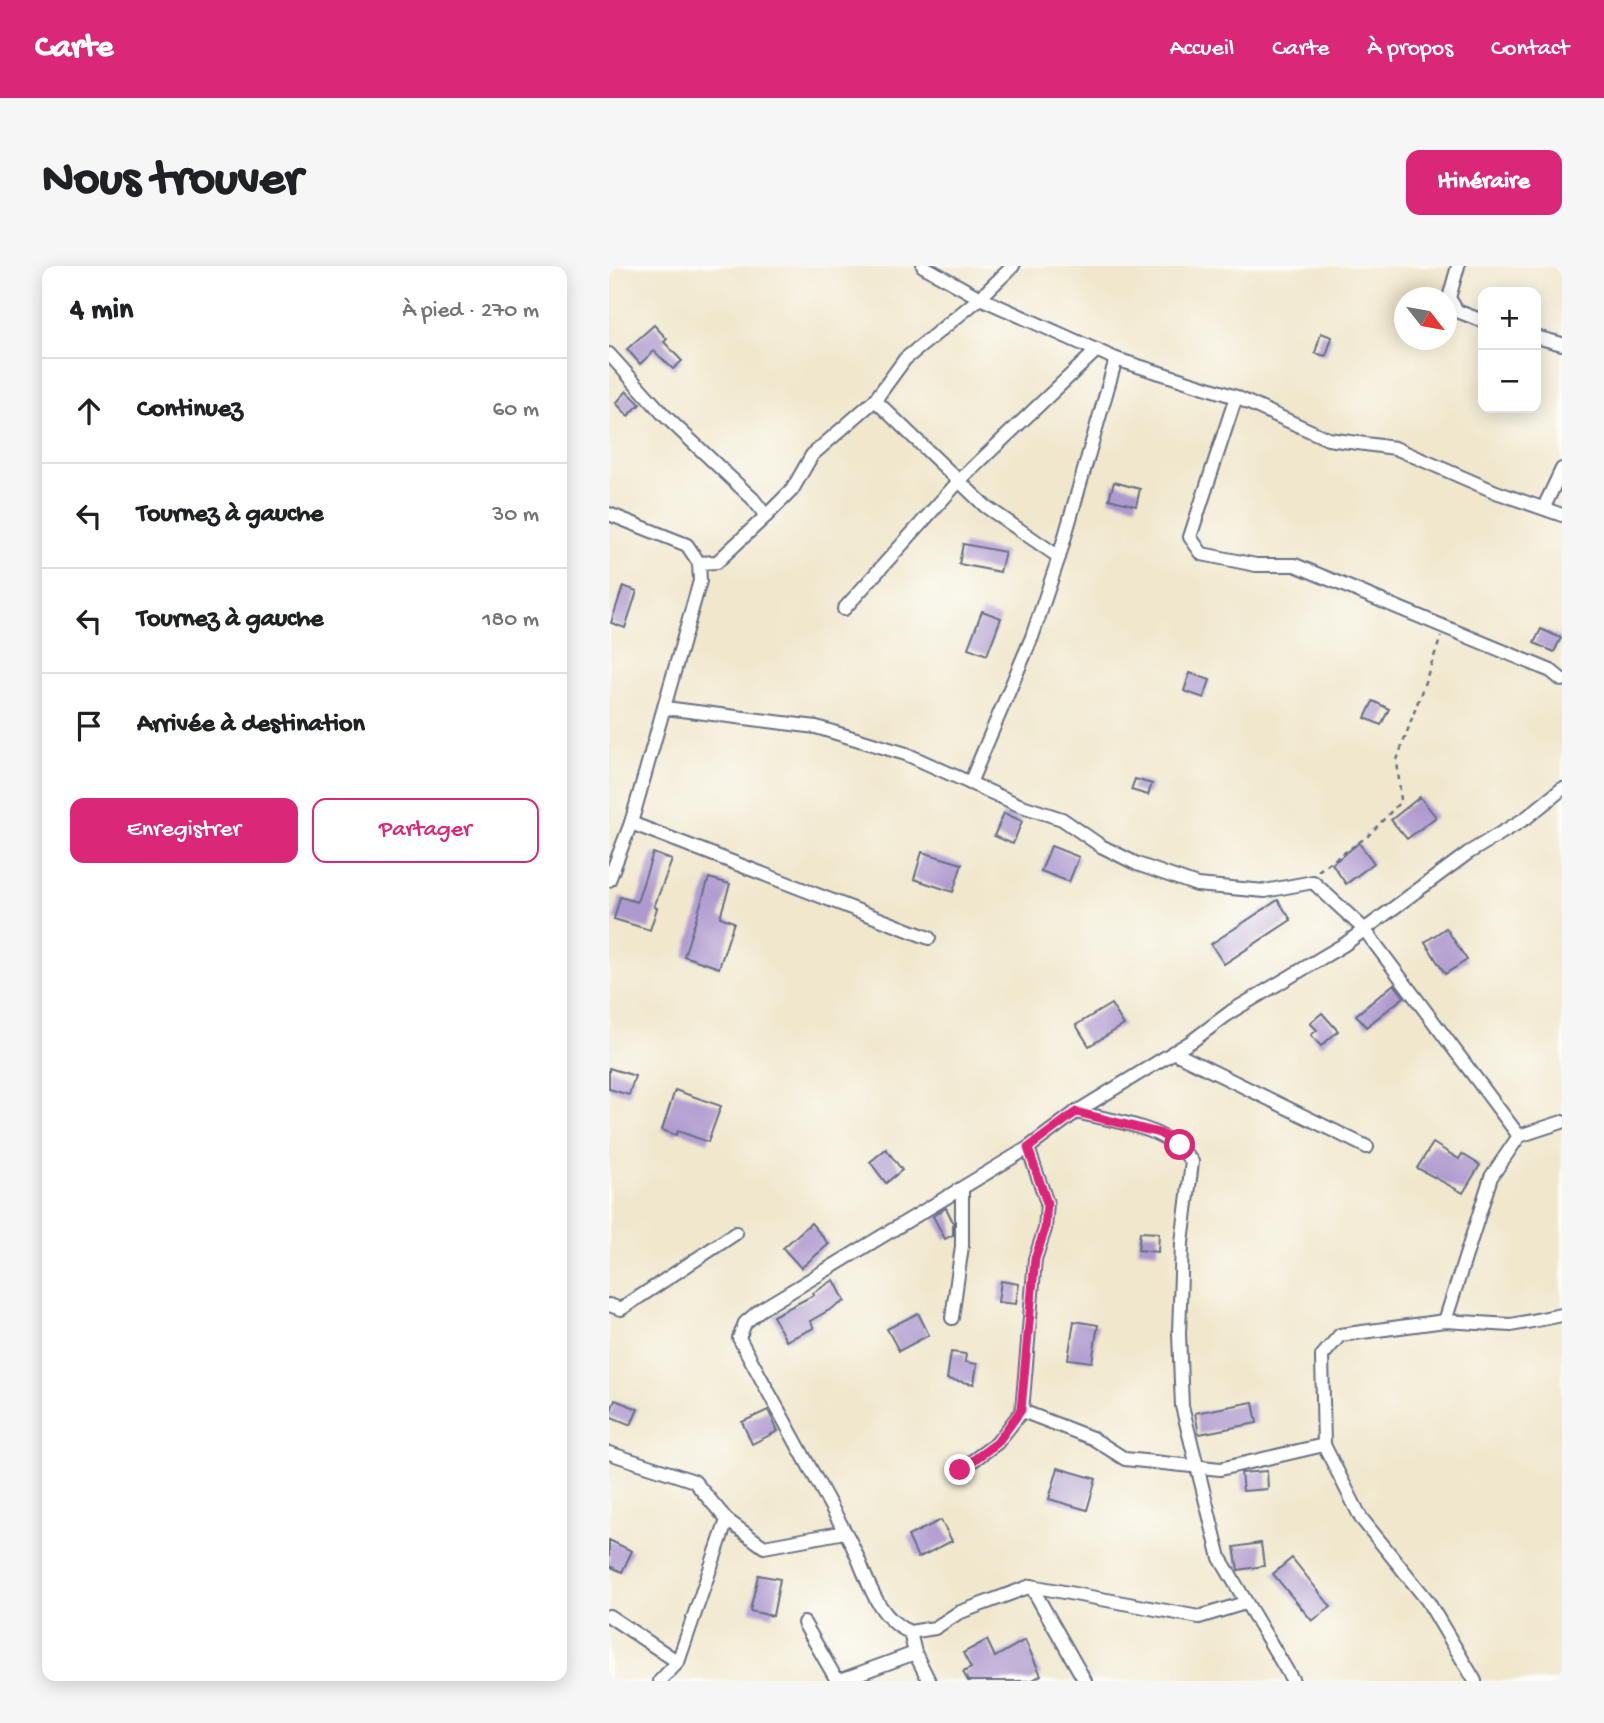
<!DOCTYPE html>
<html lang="fr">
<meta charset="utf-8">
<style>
:root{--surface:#fff;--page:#f6f6f6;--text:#202124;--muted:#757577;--line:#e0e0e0;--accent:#db2777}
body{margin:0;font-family:"Gochi Hand",sans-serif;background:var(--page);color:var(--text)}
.controls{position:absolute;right:21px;top:21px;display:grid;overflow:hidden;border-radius:14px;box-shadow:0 4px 18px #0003}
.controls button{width:63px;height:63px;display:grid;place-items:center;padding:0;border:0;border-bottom:2px solid var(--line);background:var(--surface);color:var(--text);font:35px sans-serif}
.compass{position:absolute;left:785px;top:21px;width:63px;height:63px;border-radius:50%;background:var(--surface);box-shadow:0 4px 18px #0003;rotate:121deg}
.stop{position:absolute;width:21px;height:21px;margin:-16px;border:5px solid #db2777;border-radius:50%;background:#fff}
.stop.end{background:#db2777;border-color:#fff;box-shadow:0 2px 7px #0008}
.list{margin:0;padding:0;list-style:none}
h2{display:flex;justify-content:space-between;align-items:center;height:91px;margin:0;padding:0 28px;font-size:30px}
h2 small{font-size:23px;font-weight:400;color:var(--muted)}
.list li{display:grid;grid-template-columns:46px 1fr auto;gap:21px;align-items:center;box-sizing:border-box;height:105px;padding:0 28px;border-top:2px solid var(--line)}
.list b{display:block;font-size:26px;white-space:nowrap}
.list em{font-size:23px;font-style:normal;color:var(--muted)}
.actions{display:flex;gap:14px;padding:21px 28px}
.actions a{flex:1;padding:16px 0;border:2px solid var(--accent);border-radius:14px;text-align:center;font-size:24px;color:var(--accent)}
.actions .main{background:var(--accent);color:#fff}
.icon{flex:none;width:38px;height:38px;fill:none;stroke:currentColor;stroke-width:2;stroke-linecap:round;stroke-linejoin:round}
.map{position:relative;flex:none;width:953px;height:1415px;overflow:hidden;border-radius:14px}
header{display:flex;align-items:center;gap:42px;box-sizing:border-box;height:98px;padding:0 35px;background:var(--accent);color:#fff}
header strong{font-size:33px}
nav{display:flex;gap:38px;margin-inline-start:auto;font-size:24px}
.intro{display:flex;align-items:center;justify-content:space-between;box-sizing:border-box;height:168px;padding:0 42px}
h1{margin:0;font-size:49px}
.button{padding:18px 32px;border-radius:14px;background:var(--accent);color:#fff;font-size:24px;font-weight:700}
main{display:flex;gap:42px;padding:0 42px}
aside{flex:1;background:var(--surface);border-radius:14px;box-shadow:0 4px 18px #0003}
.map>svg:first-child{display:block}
.building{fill:#af9acf}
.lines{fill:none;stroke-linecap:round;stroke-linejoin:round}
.street-casing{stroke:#666f84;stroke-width:16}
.path{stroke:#666f84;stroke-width:2.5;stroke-dasharray:5 5;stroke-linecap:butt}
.street{stroke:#fff;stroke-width:12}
.route{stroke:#db2777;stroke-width:9}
</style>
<header>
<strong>Carte</strong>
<nav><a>Accueil</a><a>Carte</a><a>À propos</a><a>Contact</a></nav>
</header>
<div class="intro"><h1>Nous trouver</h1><a class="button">Itinéraire</a></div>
<main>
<aside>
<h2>4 min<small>À pied · 270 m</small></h2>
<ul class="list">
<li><svg class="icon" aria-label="ahead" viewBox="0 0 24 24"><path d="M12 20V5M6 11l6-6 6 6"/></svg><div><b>Continuez</b></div><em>60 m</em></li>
<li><svg class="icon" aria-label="left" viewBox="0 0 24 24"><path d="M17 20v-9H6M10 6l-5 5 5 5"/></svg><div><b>Tournez à gauche</b></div><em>30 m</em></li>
<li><svg class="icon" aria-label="left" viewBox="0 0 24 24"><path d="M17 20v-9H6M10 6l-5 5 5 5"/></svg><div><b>Tournez à gauche</b></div><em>180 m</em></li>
<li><svg class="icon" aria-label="arrive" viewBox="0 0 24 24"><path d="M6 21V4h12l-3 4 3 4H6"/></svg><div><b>Arrivée à destination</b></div></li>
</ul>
<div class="actions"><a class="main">Enregistrer</a><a>Partager</a></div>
</aside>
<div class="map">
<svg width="953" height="1415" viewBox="0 0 953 1415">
<rect width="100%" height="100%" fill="#fdfcf7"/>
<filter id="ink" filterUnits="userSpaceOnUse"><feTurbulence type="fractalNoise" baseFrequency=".0143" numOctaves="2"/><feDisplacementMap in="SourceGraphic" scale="14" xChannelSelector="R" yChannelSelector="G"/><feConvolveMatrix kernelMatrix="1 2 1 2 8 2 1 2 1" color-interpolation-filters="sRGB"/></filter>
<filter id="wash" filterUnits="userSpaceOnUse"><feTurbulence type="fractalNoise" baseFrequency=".00686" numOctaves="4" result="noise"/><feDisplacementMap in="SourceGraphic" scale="28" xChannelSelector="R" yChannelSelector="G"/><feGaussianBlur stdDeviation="1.57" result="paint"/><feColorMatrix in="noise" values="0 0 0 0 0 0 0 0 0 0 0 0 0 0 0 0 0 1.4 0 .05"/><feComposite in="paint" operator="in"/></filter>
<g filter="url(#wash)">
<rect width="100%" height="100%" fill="#f0e7cc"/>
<g id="blocks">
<!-- building -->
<g class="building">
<path d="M45 59 58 73 55 76 73 95 64 103 45 85 31 98 18 83Z"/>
<path d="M712 67 723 71 717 90 706 87Z"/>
<path d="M18 125 31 138 19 150 7 137Z"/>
<path d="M505 216 531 223 527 240 500 233Z"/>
<path d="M354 278 396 286 391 306 350 298Z"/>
<path d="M14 320 28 325 16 362 2 357Z"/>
<path d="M373 345 392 352 378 389 359 382Z"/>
<path d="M932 363 952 372 945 386 925 377Z"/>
<path d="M581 407 601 414 595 432 575 425Z"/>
<path d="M764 435 780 443 772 459 756 452Z"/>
<path d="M526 513 543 518 539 529 522 524Z"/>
<path d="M811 531 827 551 798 573 782 554Z"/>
<path d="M395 547 413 555 404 578 385 570Z"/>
<path d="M750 577 765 597 737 618 723 598Z"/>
<path d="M442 580 470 591 460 616 432 605Z"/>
<path d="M313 586 353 598 344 626 305 613Z"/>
<path d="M44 587 63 594 45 641 48 642 41 664 5 653 11 631 28 636Z"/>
<path d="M100 612 121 618 111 651 125 656 110 702 75 690Z"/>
<path d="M669 634 682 654 615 698 602 678Z"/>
<path d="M837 662 858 694 836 708 816 676Z"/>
<path d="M785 718 795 731 757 761 747 749Z"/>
<path d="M502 738 515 759 480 780 467 759Z"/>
<path d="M713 747 729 765 712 780 702 769 708 764 701 757Z"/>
<path d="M0 802 26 810 20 829 0 823Z"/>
<path d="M66 824 112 840 99 876 69 865 67 869 53 864Z"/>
<path d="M824 877 850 893 853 888 871 899 854 927 808 902Z"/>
<path d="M277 883 293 904 277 917 261 896Z"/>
<path d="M337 942 344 956V969L336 973 324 950Z"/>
<path d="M202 957 220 978 192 1002 174 982Z"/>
<path d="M531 966 550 967 549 986 529 984Z"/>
<path d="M225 1014 236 1035 201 1055 205 1062 177 1075 164 1050 205 1029 204 1027Z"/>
<path d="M392 1015 410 1018 407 1038 389 1036Z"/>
<path d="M309 1047 320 1069 290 1085 278 1063Z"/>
<path d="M465 1055 489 1059 483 1096 459 1093Z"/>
<path d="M342 1086 357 1088 356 1096 368 1098 365 1118 338 1113Z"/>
<path d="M6 1134 29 1143 22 1159 0 1150Z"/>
<path d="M644 1136 648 1157 590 1168 586 1147Z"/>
<path d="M159 1144 169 1165 143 1178 133 1156Z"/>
<path d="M449 1202 487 1213 478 1244 440 1233Z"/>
<path d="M658 1205 659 1223 634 1225 632 1207Z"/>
<path d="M332 1254 343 1275 309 1292 299 1270Z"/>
<path d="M0 1274 23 1285 13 1306 0 1300Z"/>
<path d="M652 1277 655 1300 629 1304 625 1281Z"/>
<path d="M683 1292 722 1341 703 1355 664 1308Z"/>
<path d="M149 1309 171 1313 164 1350 141 1345Z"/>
<path d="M378 1374 386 1391 416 1374 432 1409 422 1415H359L354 1406 362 1402 354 1387Z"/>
</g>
</g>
</g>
<g filter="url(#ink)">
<use href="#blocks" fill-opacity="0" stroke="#666f84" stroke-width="2"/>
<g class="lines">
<!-- street casing -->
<g class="street-casing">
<g id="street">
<path d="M314 0 371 32 507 93 627 131 719 173 786 182 887 226 953 249"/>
<path d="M849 0 840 32 848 45 874 55"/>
<path d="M927 71 953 78"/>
<path d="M0 88 55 149 144 233 157 250 108 296 90 297"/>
<path d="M627 131 581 271 593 288 647 299H686L942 405 953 414"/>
<path d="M266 134 376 240 450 291"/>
<path d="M935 241 953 203"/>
<path d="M0 248 78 279 90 297 91 315 22 557 0 614"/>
<path d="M157 250 183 224 203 189 266 134 296 93 371 32 404 0"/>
<path d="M235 343 351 214 488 84"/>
<path d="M56 442 207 461 297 488 410 539 453 553 492 580 528 598 588 619 656 625 704 616 755 663 910 870"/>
<path d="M361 517 423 371 450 291 507 93"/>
<path d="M22 557 320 672"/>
<path d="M564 786 758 881"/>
<path d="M467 846C508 856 558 860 583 896L573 977 570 1068 573 1140 611 1292 684 1415"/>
<path d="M0 1039 12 1043 127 967"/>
<path d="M343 1052 353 980V923"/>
<path d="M836 1055 882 911 910 870 953 856"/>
<path d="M413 1145 426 993 436 963 438 937 419 882"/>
<path d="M715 1179 752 1252 818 1334 866 1415"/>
<path d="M0 1187 85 1215 118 1254 155 1281 236 1266C256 1297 262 1351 301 1366L326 1362 349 1347 422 1320 590 1351 636 1337"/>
<path d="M351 1204 388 1177 413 1145 483 1172 516 1193 611 1203 715 1179 713 1090 731 1069 836 1055 902 1059 953 1049"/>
<path d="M236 1266 130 1072 136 1057 151 1044 419 882 467 846 583 775 623 745 736 678 859 587 917 552 953 523"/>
<path d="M422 1320 476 1415"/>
<path d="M0 1350 69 1396 118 1254"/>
<path d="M195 1357 226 1411 232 1414 306 1387"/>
<path d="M301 1366 306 1387 320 1415"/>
<path d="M51 1415 69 1396"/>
</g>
</g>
<!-- path -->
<path class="path" d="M709 605 759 570 792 535 788 494 832 371"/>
<!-- street -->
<use href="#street" class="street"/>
</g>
</g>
<g class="lines" filter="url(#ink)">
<!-- route -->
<path class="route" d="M351 1204 388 1177 412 1144 426 993 436 963 438 937 419 882 467 846 550 867 571 879"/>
</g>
</svg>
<div class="controls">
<button>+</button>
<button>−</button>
</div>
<svg class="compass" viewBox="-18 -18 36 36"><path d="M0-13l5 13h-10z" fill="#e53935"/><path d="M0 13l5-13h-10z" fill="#757577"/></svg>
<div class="stop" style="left:571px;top:879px"></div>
<div class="stop end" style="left:351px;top:1204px"></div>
</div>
</main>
